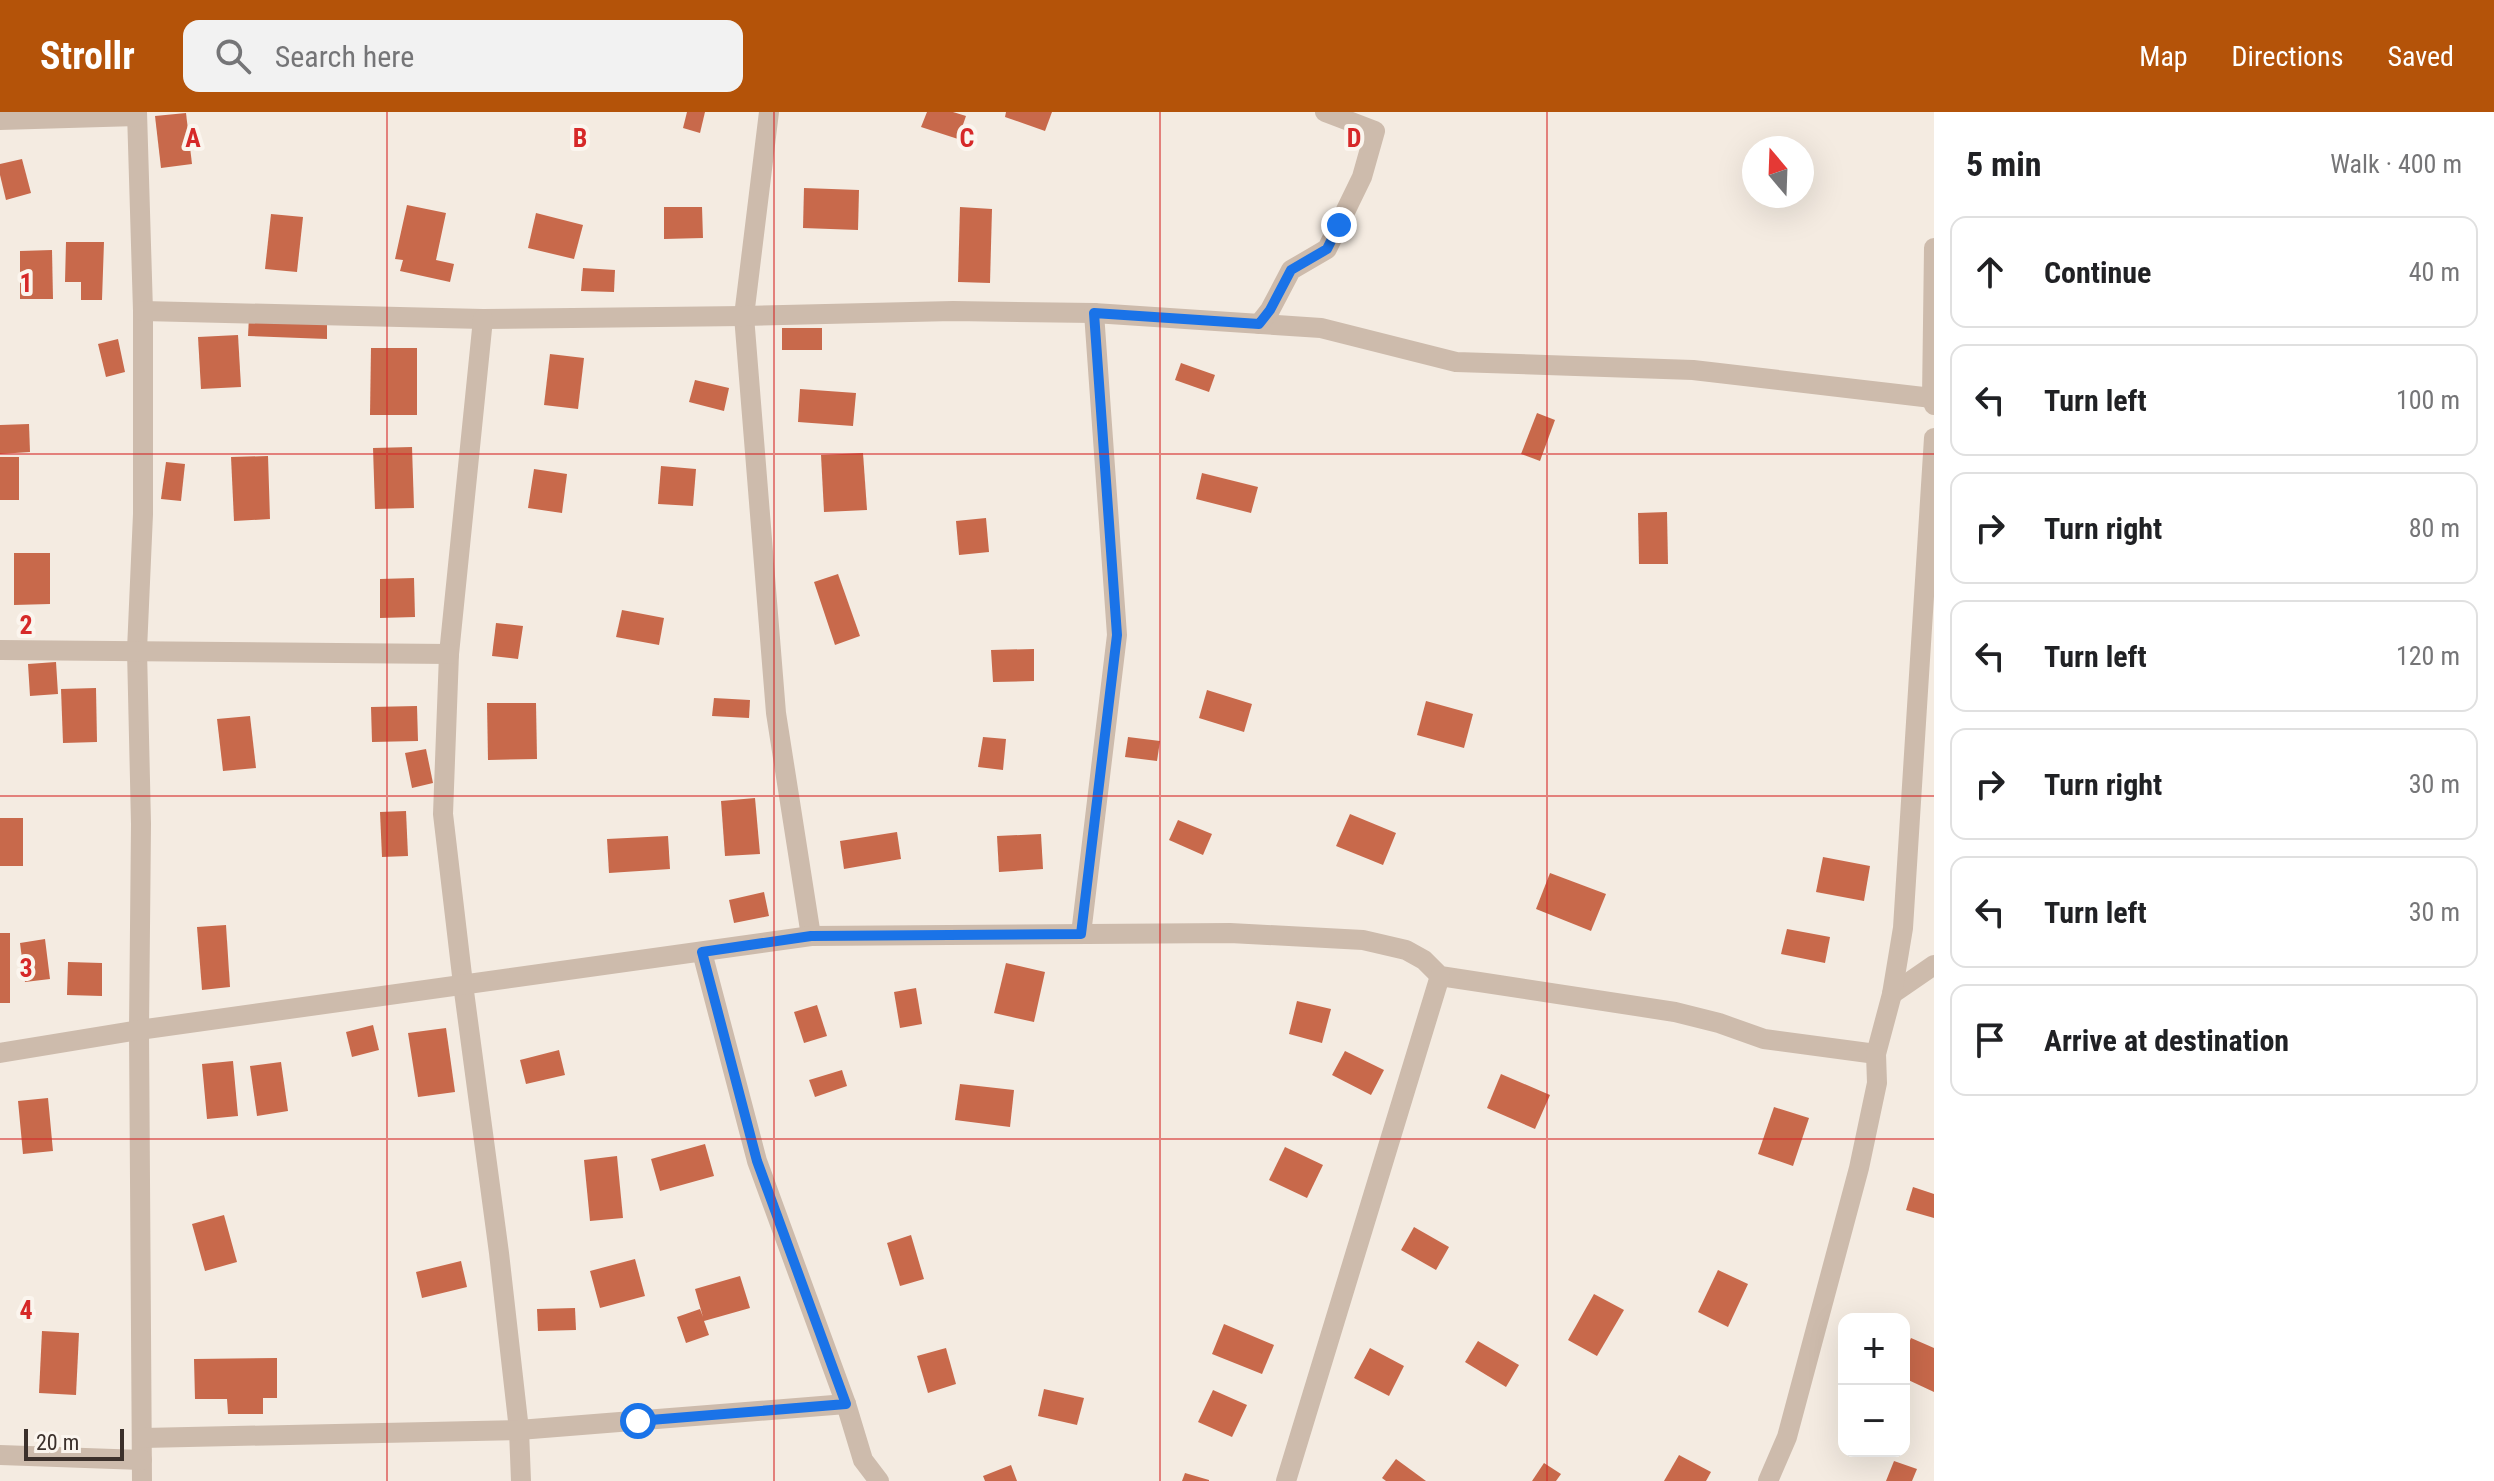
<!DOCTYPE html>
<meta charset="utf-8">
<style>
:root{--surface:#fff;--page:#f2f2f2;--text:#202124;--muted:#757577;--line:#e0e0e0;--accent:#b45309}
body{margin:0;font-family:"Roboto Condensed",sans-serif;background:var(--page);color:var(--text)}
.controls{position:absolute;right:24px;bottom:24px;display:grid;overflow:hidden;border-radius:16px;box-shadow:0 8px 32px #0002}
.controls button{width:72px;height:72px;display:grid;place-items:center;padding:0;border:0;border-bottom:2px solid var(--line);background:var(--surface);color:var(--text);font:40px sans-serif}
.compass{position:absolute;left:1742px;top:24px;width:72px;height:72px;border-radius:50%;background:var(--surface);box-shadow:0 8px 32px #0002;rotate:341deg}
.scale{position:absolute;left:24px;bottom:20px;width:100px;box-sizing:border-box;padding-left:8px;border:4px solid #3b302b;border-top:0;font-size:22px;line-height:28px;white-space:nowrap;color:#3b302b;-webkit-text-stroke:6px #fbf5ee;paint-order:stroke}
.stop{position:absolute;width:24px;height:24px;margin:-18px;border:6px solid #1a73e8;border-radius:50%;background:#fff}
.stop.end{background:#1a73e8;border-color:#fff;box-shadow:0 2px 8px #0008}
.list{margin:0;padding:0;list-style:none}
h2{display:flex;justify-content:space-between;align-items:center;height:104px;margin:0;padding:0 32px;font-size:34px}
h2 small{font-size:26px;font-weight:400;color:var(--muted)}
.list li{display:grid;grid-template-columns:52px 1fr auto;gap:24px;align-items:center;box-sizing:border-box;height:112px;margin:0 16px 16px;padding:0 16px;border:2px solid var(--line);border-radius:16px}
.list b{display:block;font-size:30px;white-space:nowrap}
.list em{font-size:26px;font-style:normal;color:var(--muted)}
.icon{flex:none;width:44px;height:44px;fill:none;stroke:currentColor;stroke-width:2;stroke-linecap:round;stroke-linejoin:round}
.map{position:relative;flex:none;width:1934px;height:1369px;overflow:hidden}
header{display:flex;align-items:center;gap:48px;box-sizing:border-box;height:112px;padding:0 40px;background:var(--accent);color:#fff}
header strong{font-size:38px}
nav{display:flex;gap:44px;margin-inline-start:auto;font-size:28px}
.search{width:560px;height:72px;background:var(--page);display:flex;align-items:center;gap:20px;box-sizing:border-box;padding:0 28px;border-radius:16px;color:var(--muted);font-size:30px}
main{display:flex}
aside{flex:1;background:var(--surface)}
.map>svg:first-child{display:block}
.building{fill:#c8694b}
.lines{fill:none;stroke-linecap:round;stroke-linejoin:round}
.minor{stroke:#cdbbac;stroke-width:20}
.route{stroke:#1a73e8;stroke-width:10}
.grid{fill:none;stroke:#d62828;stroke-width:2;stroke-opacity:0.55}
.grid-label{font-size:26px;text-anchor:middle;font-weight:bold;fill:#d62828;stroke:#fbf5ee;stroke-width:8;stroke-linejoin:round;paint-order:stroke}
</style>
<header>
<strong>Strollr</strong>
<div class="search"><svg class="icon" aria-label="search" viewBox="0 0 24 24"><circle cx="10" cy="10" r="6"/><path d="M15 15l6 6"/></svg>Search here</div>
<nav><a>Map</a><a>Directions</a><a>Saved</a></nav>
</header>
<main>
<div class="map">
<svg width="1934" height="1369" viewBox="0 0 1934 1369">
<rect width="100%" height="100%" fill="#f4ebe1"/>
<!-- building -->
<g class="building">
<path d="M687 0H705L700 21 683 16Z"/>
<path d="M927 0H953L966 4 958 27 921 15Z"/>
<path d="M1006 0H1052L1045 19 1005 5Z"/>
<path d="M186 1 192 52 161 56 155 4Z"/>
<path d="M22 47 31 81 6 88 0 63V52Z"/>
<path d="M804 76 859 78 858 118 803 116Z"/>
<path d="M407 93 446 101 436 148 454 152 450 170 400 159 403 148 395 147Z"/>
<path d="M664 95H702L703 126 664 127Z"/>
<path d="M960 95 992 97 990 171 958 170Z"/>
<path d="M536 101 583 113 574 147 528 136Z"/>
<path d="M271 102 303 105 297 160 265 157Z"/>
<path d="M66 130H104L102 188H81V170H65Z"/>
<path d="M52 138 53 187H20V139Z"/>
<path d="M583 156 615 158 614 180 581 179Z"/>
<path d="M249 205 327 209V227L248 224Z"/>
<rect x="782" y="216" width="40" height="22"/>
<path d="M238 223 241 275 201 277 198 225Z"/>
<path d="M118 227 125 260 106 265 98 232Z"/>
<path d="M371 236H417V303H370Z"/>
<path d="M550 242 584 246 578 297 544 293Z"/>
<path d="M1181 251 1215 263 1209 280 1175 268Z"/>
<path d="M695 268 729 276 724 299 689 290Z"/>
<path d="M800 277 856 281 853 314 798 310Z"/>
<path d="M1537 301 1555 308 1540 349 1521 342Z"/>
<path d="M29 312 30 340 0 342V313Z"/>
<path d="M412 335 414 396 375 397 373 336Z"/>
<path d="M863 341 867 398 824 400 821 343Z"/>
<path d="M268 344 270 407 234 409 231 345Z"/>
<rect x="0" y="345" width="19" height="43"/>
<path d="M166 350 185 352 181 389 161 387Z"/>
<path d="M661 354 696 357 693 394 658 392Z"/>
<path d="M534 357 567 362 562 401 528 396Z"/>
<path d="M1202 361 1258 375 1251 401 1196 387Z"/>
<path d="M1667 400 1668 452H1639L1638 401Z"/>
<path d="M986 406 989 440 959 443 956 409Z"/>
<path d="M14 441H50V492L14 493Z"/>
<path d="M838 462 860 524 835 533 814 470Z"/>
<path d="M414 466 415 505 380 506V467Z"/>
<path d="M622 498 664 506 659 533 616 525Z"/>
<path d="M496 511 523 514 518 547 492 544Z"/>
<path d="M1034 537V569L993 570 991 538Z"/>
<path d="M56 550 58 582 30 584 28 552Z"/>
<path d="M96 576 97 630 63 631 61 577Z"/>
<path d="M1207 578 1252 592 1244 620 1199 606Z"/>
<path d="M714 586 750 588 749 606 712 604Z"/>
<path d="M1426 589 1473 602 1464 636 1417 623Z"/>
<path d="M487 591H536L537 647 488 648Z"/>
<path d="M417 594 418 629 372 630 371 595Z"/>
<path d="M250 604 256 656 223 659 217 607Z"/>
<path d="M983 625 1006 627 1003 658 978 655Z"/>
<path d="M1128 625 1160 629 1157 649 1125 645Z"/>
<path d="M426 637 433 671 412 676 405 641Z"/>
<path d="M755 686 760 742 725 744 721 689Z"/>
<path d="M406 699 408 744 382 745 380 700Z"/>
<path d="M1350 702 1396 721 1383 753 1336 734Z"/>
<rect x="0" y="706" width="23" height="48"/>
<path d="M1178 708 1212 722 1203 743 1169 728Z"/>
<path d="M897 720 901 747 844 757 840 729Z"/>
<path d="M1041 722 1043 757 999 760 997 724Z"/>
<path d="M668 724 670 757 609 761 607 727Z"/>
<path d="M1823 745 1870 754 1864 789 1816 780Z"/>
<path d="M1550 761 1606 782 1591 819 1536 797Z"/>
<path d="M764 780 769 804 734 811 729 788Z"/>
<path d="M226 813 230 875 202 878 197 815Z"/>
<path d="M1787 817 1830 825 1825 851 1781 842Z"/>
<rect x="0" y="821" width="10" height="70"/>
<path d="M45 827 50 867 25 870 20 831Z"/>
<path d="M68 850 102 851V884L67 883Z"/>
<path d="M1006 851 1045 860 1034 910 994 901Z"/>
<path d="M916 876 922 912 900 916 894 880Z"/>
<path d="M1297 889 1331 897 1322 931 1289 922Z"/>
<path d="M817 893 827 924 804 931 794 900Z"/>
<path d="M373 913 379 938 352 945 346 920Z"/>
<path d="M446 916 455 980 418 985 408 921Z"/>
<path d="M559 938 565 963 526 972 520 948Z"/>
<path d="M1345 939 1384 958 1371 983 1332 963Z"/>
<path d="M233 949 238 1004 207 1007 202 952Z"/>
<path d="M281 950 288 999 257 1004 250 954Z"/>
<path d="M842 958 847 974 815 985 809 968Z"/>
<path d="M1501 962 1550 983 1535 1017 1487 996Z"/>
<path d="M960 972 1014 978 1010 1015 955 1008Z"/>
<path d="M48 986 53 1039 23 1042 18 989Z"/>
<path d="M1774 995 1809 1006 1793 1054 1758 1042Z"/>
<path d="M705 1032 714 1064 660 1079 651 1047Z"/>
<path d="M1285 1035 1323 1053 1307 1086 1269 1068Z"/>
<path d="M617 1044 623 1106 590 1109 584 1048Z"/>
<path d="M1913 1075 1934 1082V1106L1906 1098Z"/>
<path d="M224 1103 237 1150 205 1159 192 1112Z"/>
<path d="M1414 1115 1449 1135 1436 1158 1401 1138Z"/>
<path d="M911 1123 924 1167 900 1174 887 1131Z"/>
<path d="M635 1147 645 1184 600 1196 590 1159Z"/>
<path d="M461 1149 467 1175 422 1186 416 1160Z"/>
<path d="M1718 1158 1748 1172 1728 1215 1698 1200Z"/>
<path d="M740 1164 750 1196 704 1209 709 1223 686 1231 677 1205 700 1197 703 1205 695 1177Z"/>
<path d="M1594 1182 1624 1198 1597 1244 1568 1228Z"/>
<path d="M575 1196 576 1218 538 1219 537 1197Z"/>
<path d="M1224 1212 1274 1233 1262 1262 1212 1242Z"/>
<path d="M42 1219 79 1221 76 1283 39 1281Z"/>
<path d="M1911 1226 1934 1236V1280L1904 1266V1242Z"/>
<path d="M1478 1229 1519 1253 1506 1275 1465 1250Z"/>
<path d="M946 1236 956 1272 928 1281 917 1244Z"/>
<path d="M1370 1236 1404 1254 1389 1284 1354 1266Z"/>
<path d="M277 1246V1286H263V1302H228L227 1287H195L194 1247Z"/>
<path d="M1044 1277 1084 1286 1077 1313 1038 1304Z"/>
<path d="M1213 1278 1247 1293 1232 1325 1198 1310Z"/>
<path d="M1679 1343 1711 1360 1706 1369H1664Z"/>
<path d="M1396 1347 1426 1369H1386L1382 1366Z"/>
<path d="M1894 1349 1917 1357 1912 1369H1886Z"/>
<path d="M1544 1351 1561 1362 1556 1369H1532Z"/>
<path d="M1011 1353 1017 1369H985L983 1364Z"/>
<path d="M1185 1361 1209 1368V1369H1182Z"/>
</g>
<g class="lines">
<!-- minor -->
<g class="minor">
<path d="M137 0 143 199V402L137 538 141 712 139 918 142 1369"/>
<path d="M769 0 744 204 776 601 811 824"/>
<path d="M0 8 137 4"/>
<path d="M1934 136 1932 286 1934 293"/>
<path d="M143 199 483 207 744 204 953 199 1094 201 1321 216 1456 250 1693 258 1932 286"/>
<path d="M483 207 449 542 443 702 463 872 499 1141 519 1318 521 1369"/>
<path d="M1259 212 1270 198 1291 158 1327 137 1362 65 1375 19 1325 0"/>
<path d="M0 538 449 542"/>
<path d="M1081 822 1117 523 1094 201"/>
<path d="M702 840 757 1049 846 1292 863 1348 879 1369"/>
<path d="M1892 882 1934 853"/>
<path d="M0 941 139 918 811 824 1230 821 1363 828 1406 838 1424 848 1440 864 1675 900 1719 911 1764 927 1876 942"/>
<path d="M143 1326 519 1318 846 1292"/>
<path d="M0 1343 142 1348"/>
<path d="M1286 1369 1440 864"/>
<path d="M1768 1369 1787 1325 1859 1056 1877 971 1876 942 1892 882 1903 816 1934 326"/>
</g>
</g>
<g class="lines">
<!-- route -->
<path class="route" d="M638 1309 846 1292 757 1049 702 840 811 824 1081 822 1117 523 1094 201 1259 212 1270 198 1291 158 1327 137 1339 113"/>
</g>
<!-- grid -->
<path class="grid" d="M387 0V1369M774 0V1369M1160 0V1369M1547 0V1369M0 342H1934M0 684H1934M0 1027H1934"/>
<g class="grid-label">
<text x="193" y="35">A</text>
<text x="580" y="35">B</text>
<text x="967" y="35">C</text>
<text x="1354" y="35">D</text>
<text x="26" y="180">1</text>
<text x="26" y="522">2</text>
<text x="26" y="865">3</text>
<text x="26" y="1207">4</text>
</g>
</svg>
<div class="controls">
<button>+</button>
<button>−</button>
</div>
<svg class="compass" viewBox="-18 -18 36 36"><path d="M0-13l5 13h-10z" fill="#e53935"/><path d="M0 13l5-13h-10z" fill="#757577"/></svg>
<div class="scale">20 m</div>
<div class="stop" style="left:638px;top:1309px"></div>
<div class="stop end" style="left:1339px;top:113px"></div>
</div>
<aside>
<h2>5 min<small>Walk · 400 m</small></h2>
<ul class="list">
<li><svg class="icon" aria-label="ahead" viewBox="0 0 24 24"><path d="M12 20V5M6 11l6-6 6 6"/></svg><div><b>Continue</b></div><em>40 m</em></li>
<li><svg class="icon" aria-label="left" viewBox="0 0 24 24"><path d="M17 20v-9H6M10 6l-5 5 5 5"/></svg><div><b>Turn left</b></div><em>100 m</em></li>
<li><svg class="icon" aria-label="right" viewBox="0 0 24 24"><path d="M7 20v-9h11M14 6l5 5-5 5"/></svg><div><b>Turn right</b></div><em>80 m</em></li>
<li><svg class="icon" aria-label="left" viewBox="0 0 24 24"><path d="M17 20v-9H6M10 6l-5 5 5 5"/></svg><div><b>Turn left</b></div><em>120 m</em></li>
<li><svg class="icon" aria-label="right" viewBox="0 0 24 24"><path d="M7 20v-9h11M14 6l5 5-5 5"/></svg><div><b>Turn right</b></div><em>30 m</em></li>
<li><svg class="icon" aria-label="left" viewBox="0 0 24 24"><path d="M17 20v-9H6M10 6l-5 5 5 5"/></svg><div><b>Turn left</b></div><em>30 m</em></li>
<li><svg class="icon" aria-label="arrive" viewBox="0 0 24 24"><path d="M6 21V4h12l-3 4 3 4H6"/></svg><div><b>Arrive at destination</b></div></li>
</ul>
</aside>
</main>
